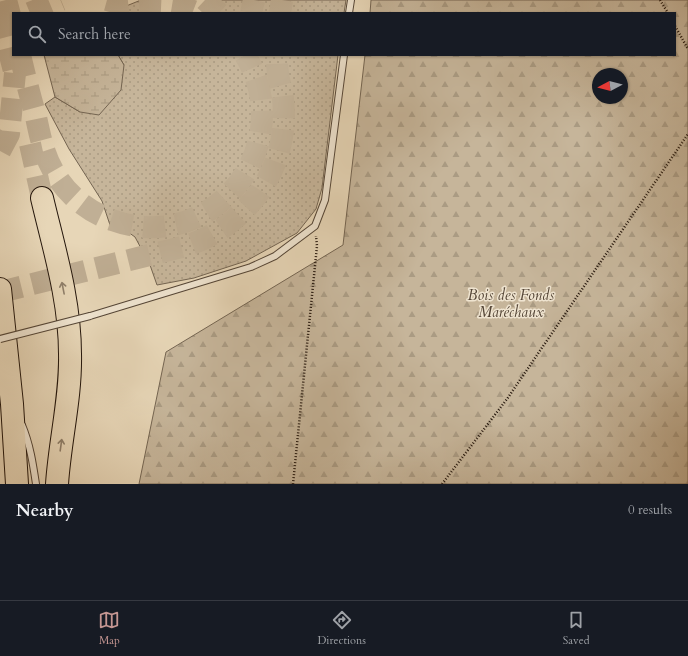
<!DOCTYPE html>
<meta charset="utf-8">
<style>
:root{--surface:#171b24;--page:#20242c;--text:#f1f3f6;--muted:#9ea1a6;--line:#363941;--accent:#c59692}
body{margin:0;font-family:Cardo,serif;background:var(--page);color:var(--text)}
.compass{position:absolute;left:592px;top:68px;width:36px;height:36px;border-radius:50%;background:var(--surface);box-shadow:0 1px 3px #0004;rotate:263deg}
.list{margin:0;padding:0;list-style:none}
h2{display:flex;justify-content:space-between;align-items:center;height:52px;margin:0;padding:0 16px;font-size:17px}
h2 small{font-size:13px;font-weight:400;color:var(--muted)}
.icon{flex:none;width:22px;height:22px;fill:none;stroke:currentColor;stroke-width:2;stroke-linecap:round;stroke-linejoin:round}
.map{position:relative;flex:none;width:688px;height:484px;overflow:hidden}
.search{position:absolute;background:var(--surface);box-shadow:0 1px 3px #0004;left:12px;right:12px;top:12px;height:44px;display:flex;align-items:center;gap:10px;box-sizing:border-box;padding:0 14px;border-radius:0px;color:var(--muted);font-size:15px}
.sheet{height:116px;background:var(--surface)}
nav{display:flex;justify-content:space-around;align-items:center;box-sizing:border-box;height:56px;border-top:1px solid var(--line);background:var(--surface);font-size:11px;color:var(--muted)}
nav a{display:grid;justify-items:center;gap:2px}
nav .on{color:var(--accent)}
.map>svg:first-child{display:block}
.green{fill:url(#green-dots);stroke:#746552}
.forest{fill:url(#forest-firs);stroke:#746552;fill-rule:evenodd}
.wetland{fill:url(#wetland-marsh);stroke:#746552}
.lines{fill:none;stroke-linecap:round;stroke-linejoin:round}
.motorway-tunnel{stroke:#c0af95;stroke-width:22;stroke-dasharray:22 11;stroke-linecap:butt}
.service-casing{stroke:#544536;stroke-width:8}
.motorway-casing{stroke:#23150b;stroke-width:24}
.path{stroke:#23150b;stroke-width:2.5;stroke-dasharray:1 2;stroke-linecap:butt}
.service{stroke:#efe4d0;stroke-width:6}
.motorway{stroke:#e7d6b7;stroke-width:22}
.service-bridge-casing{stroke:#544536;stroke-width:8;stroke-linecap:butt}
.service-bridge{stroke:#efe4d0;stroke-width:6}
.oneway{stroke:#8f7f6a}
.labels{text-anchor:middle;dominant-baseline:central;stroke-width:3;stroke-linejoin:round;paint-order:stroke}
.park-label{font-size:15px;font-style:italic;fill:#544536;stroke:#efe4d0}
</style>
<div class="map">
<svg width="688" height="484" viewBox="0 0 688 484">
<defs>
<pattern id="green-dots" width="8" height="8" patternUnits="userSpaceOnUse"><rect width="8" height="8" fill="#c6b59a"/><path d="M2 2h.1M6 6h.1" fill="none" stroke="#aa9b83" stroke-width="1.8" stroke-linecap="round"/></pattern>
<pattern id="forest-firs" width="22" height="20" patternUnits="userSpaceOnUse"><rect width="22" height="20" fill="#c6b59a"/><path d="M5 1l3.5 6h-7zM16 11l3.5 6h-7z" fill="#aa9b83"/></pattern>
<pattern id="wetland-marsh" width="20" height="14" patternUnits="userSpaceOnUse"><rect width="20" height="14" fill="#c6b59a"/><path d="M1 5h8M5 5V1M11 12h8M15 12V8" fill="none" stroke="#aa9b83"/></pattern>
</defs>
<rect width="100%" height="100%" fill="#e7d6b7"/>
<filter id="stains"><feTurbulence type="fractalNoise" baseFrequency=".005" numOctaves="4"/><feColorMatrix values="0 0 0 0 .2 0 0 0 0 .09 0 0 0 0 .02 0 0 0 .5 -.17"/></filter>
<radialGradient id="worn" r=".72"><stop offset=".6" stop-color="#630" stop-opacity="0"/><stop offset="1" stop-color="#630" stop-opacity=".3"/></radialGradient>
<!-- green -->
<g class="green">
<path d="M141 0H151L154 13H109Z"/>
<path d="M218 0H346L344 13H201L221 6Z"/>
<path d="M118 55H338L322 188 316 209 297 233 246 261 194 278 157 285 150 265 135 237 128 232 110 225 102 201 69 149 45 104 55 97 80 112 124 65Z"/>
</g>
<!-- forest -->
<path class="forest" d="M371 0H688V484H139L166 352 343 245 365 55H675V13H370ZM598 74H622V98H598Z"/>
<!-- wetland -->
<path class="wetland" d="M44 55H118L124 65 121 90 99 115 80 112 55 97Z"/>
<g class="lines">
<!-- motorway-tunnel -->
<g class="motorway-tunnel">
<path d="M6 0 13 26"/>
<path d="M107 0 125 5 146 3 168 4 180 6 198 13"/>
<path d="M205 0 219 13"/>
<path d="M30 13 61 0"/>
<path d="M251 13 254 0"/>
<path d="M280 13 282 0"/>
<path d="M0 16 15 75"/>
<path d="M20 55C25 76 30 96 36 117 40 136 44 156 55 174 68 195 88 212 112 220 213 257 300 145 245 55"/>
<path d="M30 144 42 198"/>
<path d="M0 151 9 134 15 73"/>
<path d="M0 292 186 246C243 227 283 177 284 116 284 107 283 99 282 91 281 85 278 79 278 73 277 67 277 61 277 55"/>
</g>
<!-- service casing -->
<g class="service-casing">
<g id="service">
<path d="M349 13 351 0"/>
<path d="M90 316 251 267 275 256 315 226 325 200 344 55"/>
<path d="M22 425C30 444 33 464 36 484"/>
</g>
</g>
<!-- motorway casing -->
<g class="motorway-casing">
<g id="motorway">
<path d="M42 198C54 249 70 300 70 354 71 397 60 440 57 484"/>
<path d="M0 289 12 404 17 484"/>
</g>
</g>
<!-- path -->
<g class="path">
<path d="M660 0 668 13"/>
<path d="M675 26 688 49"/>
<path d="M293 484 317 246 316 236"/>
<path d="M442 484 507 399 688 134"/>
</g>
<!-- service -->
<use href="#service" class="service"/>
<!-- motorway -->
<use href="#motorway" class="motorway"/>
<!-- service-bridge casing -->
<g class="service-bridge-casing">
<path id="service-bridge" d="M0 339 90 316"/>
</g>
<!-- service-bridge -->
<use href="#service-bridge" class="service-bridge"/>
</g>
<!-- one-way arrows -->
<defs><path id="oneway-shaft" d="M-6 0H5M1.5-3L5.5 0L1.5 3" fill="none" stroke-width="1.6" stroke-linecap="round" stroke-linejoin="round"/></defs>
<g class="oneway">
<use href="#oneway-shaft" transform="translate(63 288) rotate(-101)"/>
<use href="#oneway-shaft" transform="translate(61 445) rotate(-82)"/>
</g>
<g class="labels">
<!-- park labels -->
<g class="park-label">
<text x="511" y="295">Bois des Fonds<tspan x="511" dy="17">Maréchaux</tspan></text>
</g>
</g>
<rect width="100%" height="100%" filter="url(#stains)"/>
<rect width="100%" height="100%" fill="url(#worn)"/>
</svg>
<svg class="compass" viewBox="-18 -18 36 36"><path d="M0-13l5 13h-10z" fill="#e53935"/><path d="M0 13l5-13h-10z" fill="#9ea1a6"/></svg>
<div class="search"><svg class="icon" aria-label="search" viewBox="0 0 24 24"><circle cx="10" cy="10" r="6"/><path d="M15 15l6 6"/></svg>Search here</div>
</div>
<section class="sheet">
<h2>Nearby<small>0 results</small></h2>
<ul class="list">
</ul>
</section>
<nav>
<a class="on"><svg class="icon" aria-label="map" viewBox="0 0 24 24"><path d="M3 6l6-2 6 2 6-2v14l-6 2-6-2-6 2zM9 4v14M15 6v14"/></svg>Map</a>
<a><svg class="icon" aria-label="directions" viewBox="0 0 24 24"><path d="M12 3l9 9-9 9-9-9zM9 14v-3h6M13 9l2 2-2 2"/></svg>Directions</a>
<a><svg class="icon" aria-label="saved" viewBox="0 0 24 24"><path d="M7 4h10v16l-5-4-5 4z"/></svg>Saved</a>
</nav>
